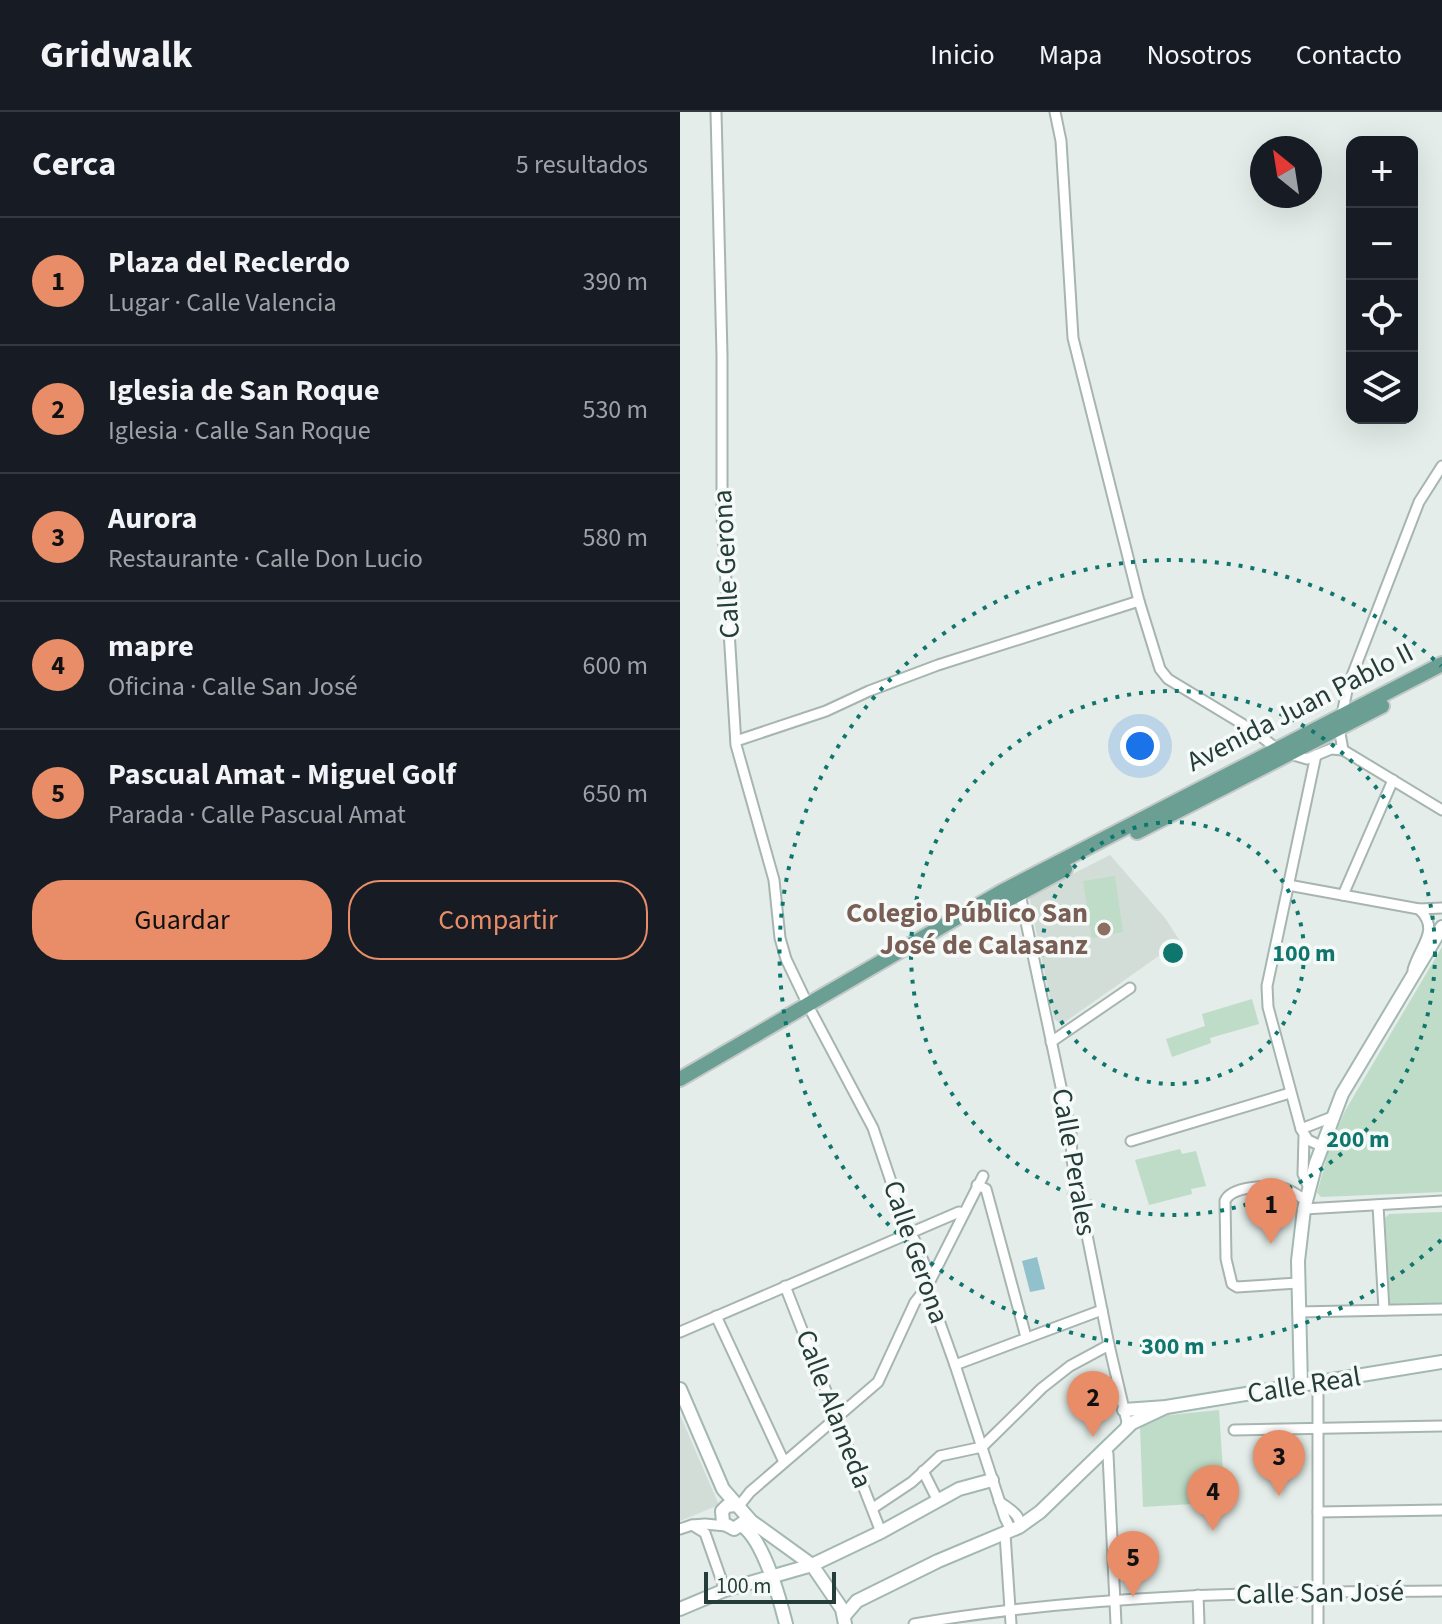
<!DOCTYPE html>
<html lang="es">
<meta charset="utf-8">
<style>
:root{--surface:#171b24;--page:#242831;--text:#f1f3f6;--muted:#9ea1a6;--line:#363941;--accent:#e88d67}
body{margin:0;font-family:"Source Sans 3",sans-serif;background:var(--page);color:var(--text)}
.controls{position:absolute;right:24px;top:24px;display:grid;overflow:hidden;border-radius:16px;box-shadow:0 8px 32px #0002}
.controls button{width:72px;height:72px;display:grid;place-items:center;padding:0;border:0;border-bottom:2px solid var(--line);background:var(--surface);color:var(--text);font:40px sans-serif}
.compass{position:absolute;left:570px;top:24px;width:72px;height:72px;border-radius:50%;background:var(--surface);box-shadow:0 8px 32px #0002;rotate:330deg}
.scale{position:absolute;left:24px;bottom:20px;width:132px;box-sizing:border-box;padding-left:8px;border:4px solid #253d38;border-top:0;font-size:22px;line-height:28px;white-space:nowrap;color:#253d38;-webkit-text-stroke:6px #f5f9f7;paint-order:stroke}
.you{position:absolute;left:460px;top:634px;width:28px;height:28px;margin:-20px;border:6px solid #fff;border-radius:50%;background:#1a73e8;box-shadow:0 0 0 12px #1a73e833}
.badge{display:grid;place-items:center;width:52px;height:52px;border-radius:50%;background:var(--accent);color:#111;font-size:26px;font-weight:700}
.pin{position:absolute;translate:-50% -66px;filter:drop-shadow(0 2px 4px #0008)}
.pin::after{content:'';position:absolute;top:42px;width:28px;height:24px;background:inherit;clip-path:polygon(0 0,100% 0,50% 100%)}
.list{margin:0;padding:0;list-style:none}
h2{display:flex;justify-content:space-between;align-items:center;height:104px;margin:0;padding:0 32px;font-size:34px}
h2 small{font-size:26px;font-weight:400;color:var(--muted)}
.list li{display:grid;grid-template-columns:52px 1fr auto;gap:24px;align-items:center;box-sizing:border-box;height:128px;padding:0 32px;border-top:2px solid var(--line)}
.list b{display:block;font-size:30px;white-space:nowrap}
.list p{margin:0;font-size:26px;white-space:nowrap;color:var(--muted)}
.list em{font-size:26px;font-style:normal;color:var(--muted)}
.actions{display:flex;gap:16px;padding:24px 32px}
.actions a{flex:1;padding:18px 0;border:2px solid var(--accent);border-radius:32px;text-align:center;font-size:28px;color:var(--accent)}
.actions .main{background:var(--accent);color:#111}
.icon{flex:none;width:44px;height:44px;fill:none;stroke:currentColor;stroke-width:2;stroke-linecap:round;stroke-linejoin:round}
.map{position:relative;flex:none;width:762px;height:1512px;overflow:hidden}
header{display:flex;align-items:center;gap:48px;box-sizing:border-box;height:112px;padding:0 40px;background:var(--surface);border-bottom:2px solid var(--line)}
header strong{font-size:38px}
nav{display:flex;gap:44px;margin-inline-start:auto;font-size:28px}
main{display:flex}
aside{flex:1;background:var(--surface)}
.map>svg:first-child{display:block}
.built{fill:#d3ddd8}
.green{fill:#bfdcc8}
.water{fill:#91c1cd}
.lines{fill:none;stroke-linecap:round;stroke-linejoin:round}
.street-casing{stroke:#a7b5b0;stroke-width:13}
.secondary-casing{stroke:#a3b8b2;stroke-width:16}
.primary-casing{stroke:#c2c9c7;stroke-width:18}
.street{stroke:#fff;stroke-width:9}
.secondary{stroke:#fff;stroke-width:12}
.primary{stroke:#6c9f94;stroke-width:14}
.ring{fill:none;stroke:#0f766e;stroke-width:4;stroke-dasharray:4 8}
.education-dot{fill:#8d6e63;stroke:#f5f9f7;stroke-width:3}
.labels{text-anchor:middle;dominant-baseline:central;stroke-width:7;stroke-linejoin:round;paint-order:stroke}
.street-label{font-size:28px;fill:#253d38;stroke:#f5f9f7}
.education-label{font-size:28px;font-weight:bold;fill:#785e54;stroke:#f5f9f7;text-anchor:end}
.centre{fill:#0f766e;stroke:#f5f9f7;stroke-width:4}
.ring-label{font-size:24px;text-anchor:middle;font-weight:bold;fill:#0f766e;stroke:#f5f9f7;stroke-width:7;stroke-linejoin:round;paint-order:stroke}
</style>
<header>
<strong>Gridwalk</strong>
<nav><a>Inicio</a><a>Mapa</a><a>Nosotros</a><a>Contacto</a></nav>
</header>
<main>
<aside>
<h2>Cerca<small>5 resultados</small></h2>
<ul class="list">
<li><span class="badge">1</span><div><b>Plaza del Reclerdo</b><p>Lugar · Calle Valencia</p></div><em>390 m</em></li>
<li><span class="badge">2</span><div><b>Iglesia de San Roque</b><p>Iglesia · Calle San Roque</p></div><em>530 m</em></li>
<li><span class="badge">3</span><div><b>Aurora</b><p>Restaurante · Calle Don Lucio</p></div><em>580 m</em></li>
<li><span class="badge">4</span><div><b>mapre</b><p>Oficina · Calle San José</p></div><em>600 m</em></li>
<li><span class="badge">5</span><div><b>Pascual Amat - Miguel Golf</b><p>Parada · Calle Pascual Amat</p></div><em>650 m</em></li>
</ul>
<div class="actions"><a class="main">Guardar</a><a>Compartir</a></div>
</aside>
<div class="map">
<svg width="762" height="1512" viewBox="0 0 762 1512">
<rect width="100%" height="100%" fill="#e4ede9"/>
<!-- built -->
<g class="built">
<path d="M430 743 485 806 500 829 382 912 374 907 349 784Z"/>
<path d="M0 1303 39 1393 0 1409Z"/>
</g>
<!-- green -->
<g class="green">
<path d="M435 764 443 820 412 826 403 769Z"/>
<path d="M762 835V1080L641 1085 637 1081 650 1034 665 999Z"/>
<path d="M572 887 579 912 530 926 531 931 492 945 486 927 525 914 522 902Z"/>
<path d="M500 1037 502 1042 516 1039 526 1074 511 1077 512 1082 469 1093 455 1048Z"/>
<path d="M762 1100V1192L710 1193 705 1106 709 1102Z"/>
<path d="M539 1298 545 1390 463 1395 460 1314 479 1304Z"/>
</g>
<!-- water -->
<path class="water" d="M357 1145 365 1177 350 1180 342 1149Z"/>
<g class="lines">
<!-- street casing -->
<g class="street-casing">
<g id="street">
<path d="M36 0 42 243V404L56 633 94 768 100 826 106 847 128 893"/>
<path d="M375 0 381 29 393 226 459 489 480 557 488 567 574 619 597 637"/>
<path d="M762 354 739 390 668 574 659 616 663 638 762 698"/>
<path d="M56 629 146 599 189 579 258 553 459 489"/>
<path d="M610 642 627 647 651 637 663 638"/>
<path d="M636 643 587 874 588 895 621 1017 628 1028 641 1034"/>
<path d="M608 773 739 797 762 796"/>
<path d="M340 782 391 1022 392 1048 429 1233 447 1310 445 1317"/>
<path d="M663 783 713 668"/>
<path d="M733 858C740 833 761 818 739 797"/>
<path d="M132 901 193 1016 228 1120 234 1127 247 1158V1175L275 1253 325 1406 330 1416 335 1418"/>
<path d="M371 930 450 876"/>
<path d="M621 1017 652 1005"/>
<path d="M624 1024 623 1062 629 1076"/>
<path d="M451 1029 610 981"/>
<path d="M297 1073 306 1077 346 1225"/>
<path d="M698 1093 704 1198"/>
<path d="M624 1097 762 1089"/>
<path d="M618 1171 557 1175 552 1172 546 1147 545 1089C551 1074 588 1073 603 1076 612 1078 619 1084 626 1089"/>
<path d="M105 1174 201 1420"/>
<path d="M618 1200 762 1197"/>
<path d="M36 1204 104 1350"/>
<path d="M0 1220 279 1100 284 1101"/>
<path d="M275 1253 422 1198"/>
<path d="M638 1271V1512"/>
<path d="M554 1318 762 1314"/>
<path d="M424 1338 428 1342 436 1512"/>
<path d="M243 1359 258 1389"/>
<path d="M319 1389C328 1397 342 1402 339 1415"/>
<path d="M59 1394 70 1380 198 1270 235 1190 247 1175 303 1064"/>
<path d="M193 1396 232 1370 260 1344 302 1335 362 1276 390 1254 429 1233"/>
<path d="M638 1400 762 1398"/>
<path d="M12 1413 25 1412 46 1414"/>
<path d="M0 1417 12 1413 25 1421 45 1478"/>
<path d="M325 1422 331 1512"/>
<path d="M518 1483 519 1512"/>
<path d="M234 1512C409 1482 586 1480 762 1479"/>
</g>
</g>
<!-- secondary casing -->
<g class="secondary-casing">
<g id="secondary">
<path d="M621 1274 618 1149 624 1097 636 1051 662 982 762 815"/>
<path d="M0 1277 43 1377 71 1409 132 1453 162 1497 165 1512"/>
<path d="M444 1298 486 1295 762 1250"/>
<path d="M55 1393 47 1394 42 1399 43 1411 54 1417 64 1410"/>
<path d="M61 1413C83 1426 100 1488 106 1512"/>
<path d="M0 1497 45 1478 132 1453 201 1420 279 1377 312 1368"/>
<path d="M165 1503 177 1489 258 1449 339 1415 360 1400 452 1311 486 1295"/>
</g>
</g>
<!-- primary casing -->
<g class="primary-casing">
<g id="primary">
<path d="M457 720 702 594"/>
<path d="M298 804 385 757"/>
<path d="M0 967 321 780 762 552"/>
</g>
</g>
<!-- street -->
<use href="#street" class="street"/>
<!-- secondary -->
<use href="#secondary" class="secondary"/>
<!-- primary -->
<use href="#primary" class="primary"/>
</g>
<!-- distance rings -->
<g class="ring">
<circle cx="493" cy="841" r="131"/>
<circle cx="493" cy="841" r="262"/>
<path d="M761 1128A393 393 0 1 1 761 554"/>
</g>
<!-- markers -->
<circle class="education-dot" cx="424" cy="817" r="8"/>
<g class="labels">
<!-- street labels -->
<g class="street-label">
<text transform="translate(46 452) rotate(-93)">Calle Gerona</text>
<text transform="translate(620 595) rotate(-27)">Avenida Juan Pablo II</text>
<text transform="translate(394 1050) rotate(80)">Calle Perales</text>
<text transform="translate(236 1140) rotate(71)">Calle Gerona</text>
<text transform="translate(624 1273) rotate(-9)">Calle Real</text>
<text transform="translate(154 1297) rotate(69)">Calle Alameda</text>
<text transform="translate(640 1481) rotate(-1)">Calle San José</text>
</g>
<!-- education labels -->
<g class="education-label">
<text x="408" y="801">Colegio Público San<tspan x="408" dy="32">José de Calasanz</tspan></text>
</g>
</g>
<circle cx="493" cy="841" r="12" class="centre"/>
<g class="ring-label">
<text x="624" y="849">100 m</text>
<text x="678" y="1035">200 m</text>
<text x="493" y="1242">300 m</text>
</g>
</svg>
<div class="controls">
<button>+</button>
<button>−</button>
<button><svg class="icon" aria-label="locate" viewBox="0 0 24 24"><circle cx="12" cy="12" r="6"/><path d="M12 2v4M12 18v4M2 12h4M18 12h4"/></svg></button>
<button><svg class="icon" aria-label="layers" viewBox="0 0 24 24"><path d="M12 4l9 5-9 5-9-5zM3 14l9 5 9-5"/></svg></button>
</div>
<svg class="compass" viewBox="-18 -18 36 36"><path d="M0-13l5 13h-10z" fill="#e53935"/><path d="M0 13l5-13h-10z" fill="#9ea1a6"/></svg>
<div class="scale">100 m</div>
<div class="you"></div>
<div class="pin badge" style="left:591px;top:1132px">1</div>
<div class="pin badge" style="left:413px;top:1325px">2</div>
<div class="pin badge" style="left:599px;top:1384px">3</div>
<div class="pin badge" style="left:533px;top:1419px">4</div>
<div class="pin badge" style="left:453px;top:1485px">5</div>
</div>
</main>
